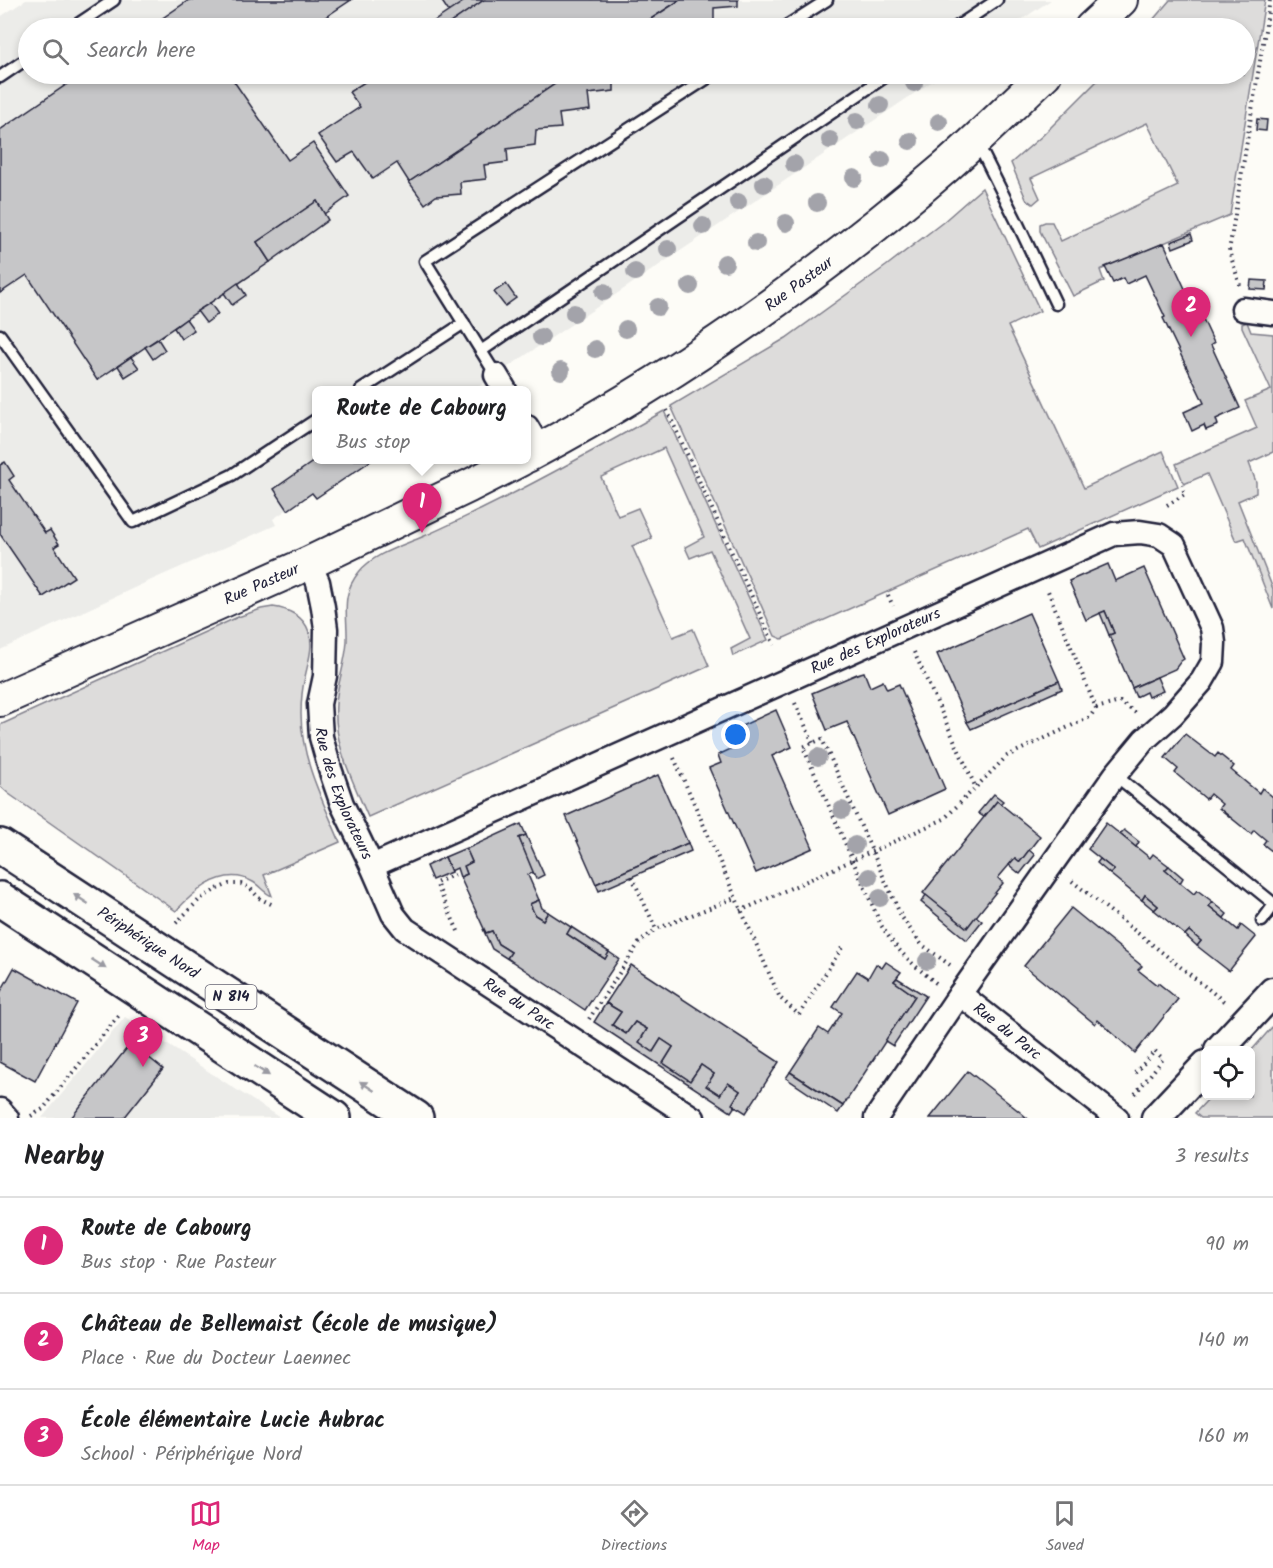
<!DOCTYPE html>
<meta charset="utf-8">
<style>
:root{--surface:#fff;--page:#f6f6f6;--text:#202124;--muted:#757577;--line:#e0e0e0;--accent:#db2777}
body{margin:0;font-family:Kalam,sans-serif;background:var(--page);color:var(--text)}
.controls{position:absolute;right:18px;bottom:18px;display:grid;overflow:hidden;border-radius:9px;box-shadow:0 3px 9px #0003}
.controls button{width:54px;height:54px;display:grid;place-items:center;padding:0;border:0;border-bottom:2px solid var(--line);background:var(--surface);color:var(--text);font:30px sans-serif}
.you{position:absolute;left:736px;top:735px;width:21px;height:21px;margin:-15px;border:4px solid #fff;border-radius:50%;background:#1a73e8;box-shadow:0 0 0 9px #1a73e833}
.badge{display:grid;place-items:center;width:39px;height:39px;border-radius:50%;background:var(--accent);color:#fff;font-size:20px;font-weight:700}
.pin{position:absolute;translate:-50% -50px;filter:drop-shadow(0 2px 3px #0008)}
.pin::after{content:'';position:absolute;top:32px;width:21px;height:18px;background:inherit;clip-path:polygon(0 0,100% 0,50% 100%)}
.popup{position:absolute;left:312px;top:386px;width:219px;height:78px;box-sizing:border-box;display:grid;place-content:center;border-radius:9px;background:var(--surface);filter:drop-shadow(0 2px 4px #0005);font-size:20px;white-space:nowrap;color:var(--muted)}
.popup b{font-size:22px;color:var(--text)}
.popup::after{content:'';position:absolute;left:50%;top:100%;margin-left:-12px;border:12px solid transparent;border-top-color:var(--surface)}
.list{margin:0;padding:0;list-style:none}
h2{display:flex;justify-content:space-between;align-items:center;height:78px;margin:0;padding:0 24px;font-size:26px}
h2 small{font-size:20px;font-weight:400;color:var(--muted)}
.list li{display:grid;grid-template-columns:39px 1fr auto;gap:18px;align-items:center;box-sizing:border-box;height:96px;padding:0 24px;border-top:2px solid var(--line)}
.list b{display:block;font-size:22px;white-space:nowrap}
.list p{margin:0;font-size:20px;white-space:nowrap;color:var(--muted)}
.list em{font-size:20px;font-style:normal;color:var(--muted)}
.icon{flex:none;width:33px;height:33px;fill:none;stroke:currentColor;stroke-width:2;stroke-linecap:round;stroke-linejoin:round}
.map{position:relative;flex:none;width:1273px;height:1118px;overflow:hidden}
.search{position:absolute;background:var(--surface);box-shadow:0 3px 9px #0003;left:18px;right:18px;top:18px;height:66px;display:flex;align-items:center;gap:15px;box-sizing:border-box;padding:0 21px;border-radius:33px;color:var(--muted);font-size:22px}
.sheet{height:366px;background:var(--surface)}
nav{display:flex;justify-content:space-around;align-items:center;box-sizing:border-box;height:84px;border-top:2px solid var(--line);background:var(--surface);font-size:16px;color:var(--muted)}
nav a{display:grid;justify-items:center;gap:3px}
nav .on{color:var(--accent)}
.map>svg:first-child{display:block}
.built{fill:#ecece9}
.green{fill:#dddcdb;stroke:#807f8b;stroke-width:1.5}
.building{fill:#c6c6c8;stroke:#22223b;stroke-width:1.5}
.lines{fill:none;stroke-linecap:round;stroke-linejoin:round}
.service-casing{stroke:#22223b;stroke-width:15}
.minor-casing{stroke:#22223b;stroke-width:27}
.tertiary-casing{stroke:#22223b;stroke-width:33}
.secondary-casing{stroke:#22223b;stroke-width:36}
.trunk-casing{stroke:#22223b;stroke-width:38}
.path{stroke:#22223b;stroke-width:4;stroke-dasharray:1.5 4.5;stroke-linecap:butt}
.service{stroke:#fdfcf7;stroke-width:10}
.minor{stroke:#fdfcf7;stroke-width:22}
.tertiary{stroke:#fdfcf7;stroke-width:28}
.secondary{stroke:#fdfcf7;stroke-width:32}
.trunk{stroke:#fdfcf7;stroke-width:33}
.tree{fill:#a3a3aa}
.oneway{fill:#9a9aa2}
.labels{text-anchor:middle;dominant-baseline:central;stroke-width:6;stroke-linejoin:round;paint-order:stroke}
.shield{fill:#fdfcf7;stroke:#646373;stroke-width:1.5}
.shield-label{font-size:15px;font-weight:bold;fill:#22223b}
.street-label{font-size:16px;fill:#22223b;stroke:#fdfcf7}
</style>
<div class="map">
<svg width="1273" height="1118" viewBox="0 0 1273 1118">
<rect width="100%" height="100%" fill="#fdfcf7"/>
<filter id="ink" filterUnits="userSpaceOnUse"><feTurbulence type="fractalNoise" baseFrequency=".0167" numOctaves="2"/><feDisplacementMap in="SourceGraphic" scale="12" xChannelSelector="R" yChannelSelector="G"/><feConvolveMatrix kernelMatrix="1 2 1 2 8 2 1 2 1" color-interpolation-filters="sRGB"/></filter>
<g filter="url(#ink)">
<!-- built -->
<g class="built">
<path d="M26 0H1051L1009 28H28V74H943L474 390H317V460H372L316 498 312 493 273 519 276 525 149 581 0 650V17Z"/>
<path d="M125 1017 280 1118H42Z"/>
</g>
<!-- green -->
<g class="green">
<path d="M1170 0H1265L1230 215 1100 270 1104 281 1073 296 1040 231V224L1045 222H1052L1061 241 1178 186 1147 123 1031 178 1040 198 1033 204 1026 199 1011 163 1042 136 1104 74H1244V28H1146Z"/>
<path d="M982 188 1040 311 1008 326 1084 488 1163 451 1178 486 1038 549 1028 529 782 639 775 636 671 406 786 338 886 266 942 223Z"/>
<path d="M1247 322 1251 332 1273 334V452L1249 463 1256 482V493L1238 501 1273 589V609L1245 538 1236 541 1207 474 1184 484 1176 464 1257 428 1245 401 1271 390 1242 327V324Z"/>
<path d="M664 411 768 640 733 656 731 649 750 639 710 550 690 558 685 547 704 537 664 448 601 477 618 516 638 508 652 538 632 546 673 637 693 629 709 666 368 817C353 781 333 744 336 704 337 683 346 662 347 641 348 615 340 595 359 572 373 554 401 546 422 537 443 528 463 518 484 508 545 478 604 445 664 411Z"/>
<path d="M273 607C288 609 304 616 309 632 314 647 308 662 305 677 302 689 301 702 301 714 301 760 323 801 340 842L264 875 272 896C264 893 260 886 253 882 224 865 195 890 176 911L9 794 0 786V725L238 617 261 609Z"/>
<path d="M1273 1026V1118H1201L1195 1113 1211 1096H1250L1251 1051Z"/>
</g>
<!-- building -->
<g class="building">
<path d="M189 0H351L309 28H148Z"/>
<path d="M441 0H466L449 12Z"/>
<path d="M466 0H484L443 28H424Z"/>
<path d="M484 0H680L637 28H443Z"/>
<path d="M680 0H738V6L714 8V23L687 26V28H637Z"/>
<path d="M82 74H243L233 80 288 160 313 143 349 196 324 214 317 201 257 242 270 262 97 380 27 275 0 293V130Z"/>
<path d="M377 74H570L409 182 397 163 373 179 354 152 337 162 318 135 360 107 349 92Z"/>
<path d="M570 74H638L614 77V91L588 94 590 110 559 114 561 128 536 130 535 145 507 149 508 162 484 165 486 179 460 182 461 194 436 196 425 204 409 182Z"/>
<path d="M1257 119 1267 120 1266 131 1256 130Z"/>
<path d="M317 201 328 220 270 262 257 242Z"/>
<path d="M1191 234 1193 240 1173 248 1171 242Z"/>
<path d="M1164 243 1193 306 1196 304 1214 343 1211 345 1240 408 1216 419 1218 425 1206 430 1204 425 1192 431 1184 412 1204 403 1163 318 1165 317 1145 275 1126 284 1123 278 1113 283 1105 267Z"/>
<path d="M1251 280 1267 281 1266 290 1250 289Z"/>
<path d="M238 283 246 295 232 305 224 293Z"/>
<path d="M506 284 516 298 505 306 494 292Z"/>
<path d="M210 303 218 314 206 323 197 311Z"/>
<path d="M186 319 194 330 181 339 174 328Z"/>
<path d="M158 339 165 350 153 359 145 347Z"/>
<path d="M131 357 139 368 125 377 118 366Z"/>
<path d="M317 459 372 460 316 498 312 493 288 510 274 489Z"/>
<path d="M5 462 14 476 9 480 45 533 50 530 59 544 54 547 74 577 43 597 0 534V465Z"/>
<path d="M1108 564 1115 581 1144 568 1184 659 1181 661 1175 669 1132 688 1109 635 1114 633 1105 611 1086 620 1069 581Z"/>
<path d="M1105 611 1114 633 1109 635 1100 613Z"/>
<path d="M1029 613 1059 681 967 722 937 654Z"/>
<path d="M864 672 870 687 883 681 887 689 899 684 945 789 888 815 847 722 827 730 812 693 857 674Z"/>
<path d="M1157 677 1163 691 1148 697 1146 692 1136 697 1132 688Z"/>
<path d="M1059 681 1062 689 971 729 967 722Z"/>
<path d="M776 710 792 747 772 756 813 848 756 873 709 768 721 763 718 755 731 749 724 734Z"/>
<path d="M1185 734 1215 757 1218 753 1234 766 1231 770 1259 793 1262 788 1273 797V852L1263 844 1266 840 1254 830 1251 834 1219 808 1222 804 1210 794 1206 799 1175 773 1178 769 1165 758Z"/>
<path d="M658 775 688 843 596 884 566 816Z"/>
<path d="M994 794 1003 801 1000 804 997 801 984 817 978 813Z"/>
<path d="M997 801 1040 836 1020 862 1015 858 998 878 1003 883 967 928 923 893Z"/>
<path d="M1106 823 1150 858 1153 854 1169 866 1165 870 1194 894 1197 890 1213 902 1209 906 1238 930 1241 925 1256 937 1229 971 1197 946 1201 941 1189 931 1185 935 1154 910 1158 906 1145 895 1142 900 1110 874 1114 870 1088 849Z"/>
<path d="M521 824 526 835 519 838 534 872 528 875 539 900 530 904 535 915 543 920 548 912 571 927 567 934 605 959 609 952 619 959 585 1010 507 958 511 952 498 944 492 931 486 933 460 877 467 874 464 866 472 862 466 849Z"/>
<path d="M1124 830 1139 842 1136 847 1120 834Z"/>
<path d="M526 835 544 875 536 879 519 838Z"/>
<path d="M688 843 691 851 599 891 596 884Z"/>
<path d="M466 848 472 862 464 866 467 874 460 877 457 868 451 871 445 857Z"/>
<path d="M1029 850 1035 855 1020 874 1009 865 1015 858 1020 862Z"/>
<path d="M445 857 451 872 432 880 426 866Z"/>
<path d="M1100 859 1114 870 1110 874 1097 863Z"/>
<path d="M1169 866 1183 878 1180 883 1165 870Z"/>
<path d="M926 895 967 928 976 916 982 921 967 940 921 902Z"/>
<path d="M1145 895 1158 906 1154 910 1142 900Z"/>
<path d="M539 900 542 908 548 912 543 920 535 915 530 904Z"/>
<path d="M1213 902 1227 914 1224 918 1209 906Z"/>
<path d="M1071 908 1142 966 1138 970 1157 985 1158 983 1178 999 1135 1053 1098 1020 1095 1024 1024 966Z"/>
<path d="M571 927 609 952 605 959 567 934Z"/>
<path d="M483 929 486 933 492 931 498 944 511 952 507 958 511 961 492 949Z"/>
<path d="M1189 931 1201 941 1197 946 1185 935Z"/>
<path d="M886 962 901 972 894 981 915 996 843 1106 790 1072 819 1028 828 1034 842 1013 833 1007 857 971 868 978 876 964 882 968Z"/>
<path d="M631 965 779 1062 746 1113 732 1104 740 1091 728 1083 720 1095 706 1086 714 1074 701 1065 690 1081 663 1063 673 1047 661 1039 653 1052 639 1042 647 1029 635 1022 626 1034 612 1025 621 1012 606 1003Z"/>
<path d="M14 968 77 1003 35 1081 0 1062V993Z"/>
<path d="M897 978 926 996 893 1046 885 1041 915 996 894 981Z"/>
<path d="M606 1003 621 1012 612 1025 626 1034 635 1022 647 1029 639 1042 653 1052 661 1039 673 1047 663 1063 690 1081 701 1065 714 1074 706 1086 720 1095 728 1083 740 1091 732 1104 735 1106 731 1112 594 1022Z"/>
<path d="M131 1043 163 1069 124 1118H71Z"/>
<path d="M968 1071 1020 1112 1027 1118H930Z"/>
<path d="M790 1072 843 1106 838 1113 786 1078Z"/>
</g>
<g class="lines">
<!-- service casing -->
<g class="service-casing">
<g id="service">
<path d="M72 28 114 0"/>
<path d="M783 28 827 0"/>
<path d="M955 28 997 0"/>
<path d="M0 77 28 58"/>
<path d="M977 142 1017 222 1056 304"/>
<path d="M0 335 133 522 232 475 317 419"/>
<path d="M481 351 889 74"/>
<path d="M496 375 425 261 714 74"/>
<path d="M361 390 464 323"/>
<path d="M1115 775 1273 903"/>
<path d="M1262 921 1273 906"/>
</g>
</g>
<!-- minor casing -->
<g class="minor-casing">
<g id="minor">
<path d="M1243 309 1273 313"/>
<path d="M496 375 505 390"/>
<path d="M527 427 540 449"/>
<path id="s1" d="M309 563 318 582 323 607 326 629 325 676 319 704 321 737 330 769 342 804 372 866 1114 534 1140 532 1159 535 1174 545 1212 628 1214 643 1213 662 1202 681 1173 714 1144 740 1115 775 960 994"/>
<path id="s2" d="M372 866 393 914 405 929 693 1118"/>
<path d="M0 1110 7 1118"/>
<path id="s3" d="M876 1118 960 994 1117 1118"/>
</g>
</g>
<!-- tertiary casing -->
<g class="tertiary-casing">
<g id="tertiary">
<path d="M1219 1050 1273 992"/>
<path d="M1156 1118 1206 1065"/>
</g>
</g>
<!-- secondary casing -->
<g class="secondary-casing">
<g id="secondary">
<path d="M1091 28 1121 0"/>
<path id="s4" d="M527 456C675 378 819 276 946 167 980 137 1012 105 1045 74"/>
<path id="s5" d="M0 700 309 563 469 486 520 460"/>
</g>
</g>
<!-- trunk casing -->
<g class="trunk-casing">
<g id="trunk">
<path id="s6" d="M0 846 416 1118"/>
<path d="M0 899 334 1118"/>
</g>
</g>
<!-- path -->
<g class="path">
<path d="M1240 285 1229 251 1270 0"/>
<path d="M667 410 774 645"/>
<path d="M1167 505 1185 494 1182 485"/>
<path d="M888 595 893 606"/>
<path d="M914 652 976 788"/>
<path d="M795 703 813 743"/>
<path d="M1096 708 1120 702 1136 713"/>
<path d="M674 758 780 998 799 1015 843 946"/>
<path d="M632 877 656 929 735 898"/>
<path d="M1072 881 1226 1003"/>
<path d="M740 911 944 819 1007 756 1090 717 1096 708 1048 591"/>
<path d="M176 923 200 899 217 889 229 884H241L250 888 259 898 275 906"/>
<path d="M458 931 436 883 458 873"/>
<path d="M936 983C911 963 898 952 881 925L803 747 822 739 901 916 921 944 950 965"/>
<path d="M589 1019 639 943 656 929"/>
<path d="M1135 1073 1155 1051 1163 1059 1135 1094 1137 1096"/>
<path d="M31 1116 43 1109 120 1014"/>
</g>
<!-- service -->
<use href="#service" class="service"/>
<!-- minor -->
<use href="#minor" class="minor"/>
<!-- tertiary -->
<use href="#tertiary" class="tertiary"/>
<!-- secondary -->
<use href="#secondary" class="secondary"/>
<!-- trunk -->
<use href="#trunk" class="trunk"/>
</g>
<!-- trees -->
<g class="tree">
<circle cx="914" cy="83" r="9"/>
<circle cx="880" cy="105" r="9"/>
<circle cx="857" cy="121" r="9"/>
<circle cx="939" cy="122" r="9"/>
<circle cx="830" cy="140" r="9"/>
<circle cx="910" cy="141" r="9"/>
<circle cx="882" cy="160" r="9"/>
<circle cx="794" cy="164" r="9"/>
<circle cx="854" cy="178" r="9"/>
<circle cx="764" cy="184" r="9"/>
<circle cx="738" cy="202" r="9"/>
<circle cx="817" cy="203" r="9"/>
<circle cx="786" cy="223" r="9"/>
<circle cx="703" cy="226" r="9"/>
<circle cx="756" cy="243" r="9"/>
<circle cx="668" cy="249" r="9"/>
<circle cx="725" cy="263" r="9"/>
<circle cx="635" cy="272" r="9"/>
<circle cx="690" cy="286" r="9"/>
<circle cx="604" cy="292" r="9"/>
<circle cx="658" cy="307" r="9"/>
<circle cx="574" cy="313" r="9"/>
<circle cx="626" cy="329" r="9"/>
<circle cx="541" cy="337" r="9"/>
<circle cx="595" cy="349" r="9"/>
<circle cx="561" cy="371" r="9"/>
<circle cx="818" cy="757" r="9"/>
<circle cx="842" cy="810" r="9"/>
<circle cx="855" cy="845" r="9"/>
<circle cx="869" cy="877" r="9"/>
<circle cx="880" cy="898" r="9"/>
<circle cx="927" cy="961" r="9"/>
</g>
<!-- one-way arrows -->
<defs><path id="oneway-solid" d="M-6-.8H1V-3.2L6.5 0L1 3.2V.8H-6Z" transform="scale(1.5)"/></defs>
<g class="oneway">
<use href="#oneway-solid" transform="translate(81 899) rotate(-147)"/>
<use href="#oneway-solid" transform="translate(99 964) rotate(33)"/>
<use href="#oneway-solid" transform="translate(262 1071) rotate(33)"/>
<use href="#oneway-solid" transform="translate(367 1086) rotate(-147)"/>
</g>
</g>
<g class="labels">
<!-- shield labels -->
<rect class="shield" x="205.5" y="985" width="51" height="24" rx="4.5"/>
<g class="shield-label">
<text x="231" y="997">N 814</text>
</g>
<!-- street labels -->
<g class="street-label">
<text stroke="none"><textPath href="#s4" startOffset="322">Rue Pasteur</textPath></text>
<text stroke="none"><textPath href="#s5" startOffset="286">Rue Pasteur</textPath></text>
<text stroke="none"><textPath href="#s1" startOffset="868">Rue des Explorateurs</textPath></text>
<text stroke="none"><textPath href="#s1" startOffset="238">Rue des Explorateurs</textPath></text>
<text stroke="none"><textPath href="#s6" startOffset="177">Périphérique Nord</textPath></text>
<text stroke="none"><textPath href="#s2" startOffset="208">Rue du Parc</textPath></text>
<text stroke="none"><textPath href="#s3" startOffset="210">Rue du Parc</textPath></text>
</g>
</g>
</svg>
<div class="controls">
<button><svg class="icon" aria-label="locate" viewBox="0 0 24 24"><circle cx="12" cy="12" r="6"/><path d="M12 2v4M12 18v4M2 12h4M18 12h4"/></svg></button>
</div>
<div class="you"></div>
<div class="pin badge" style="left:422px;top:533px">1</div>
<div class="popup"><b>Route de Cabourg</b>Bus stop</div>
<div class="pin badge" style="left:1191px;top:337px">2</div>
<div class="pin badge" style="left:143px;top:1067px">3</div>
<div class="search"><svg class="icon" aria-label="search" viewBox="0 0 24 24"><circle cx="10" cy="10" r="6"/><path d="M15 15l6 6"/></svg>Search here</div>
</div>
<section class="sheet">
<h2>Nearby<small>3 results</small></h2>
<ul class="list">
<li><span class="badge">1</span><div><b>Route de Cabourg</b><p>Bus stop · Rue Pasteur</p></div><em>90 m</em></li>
<li><span class="badge">2</span><div><b>Château de Bellemaist (école de musique)</b><p>Place · Rue du Docteur Laennec</p></div><em>140 m</em></li>
<li><span class="badge">3</span><div><b>École élémentaire Lucie Aubrac</b><p>School · Périphérique Nord</p></div><em>160 m</em></li>
</ul>
</section>
<nav>
<a class="on"><svg class="icon" aria-label="map" viewBox="0 0 24 24"><path d="M3 6l6-2 6 2 6-2v14l-6 2-6-2-6 2zM9 4v14M15 6v14"/></svg>Map</a>
<a><svg class="icon" aria-label="directions" viewBox="0 0 24 24"><path d="M12 3l9 9-9 9-9-9zM9 14v-3h6M13 9l2 2-2 2"/></svg>Directions</a>
<a><svg class="icon" aria-label="saved" viewBox="0 0 24 24"><path d="M7 4h10v16l-5-4-5 4z"/></svg>Saved</a>
</nav>
